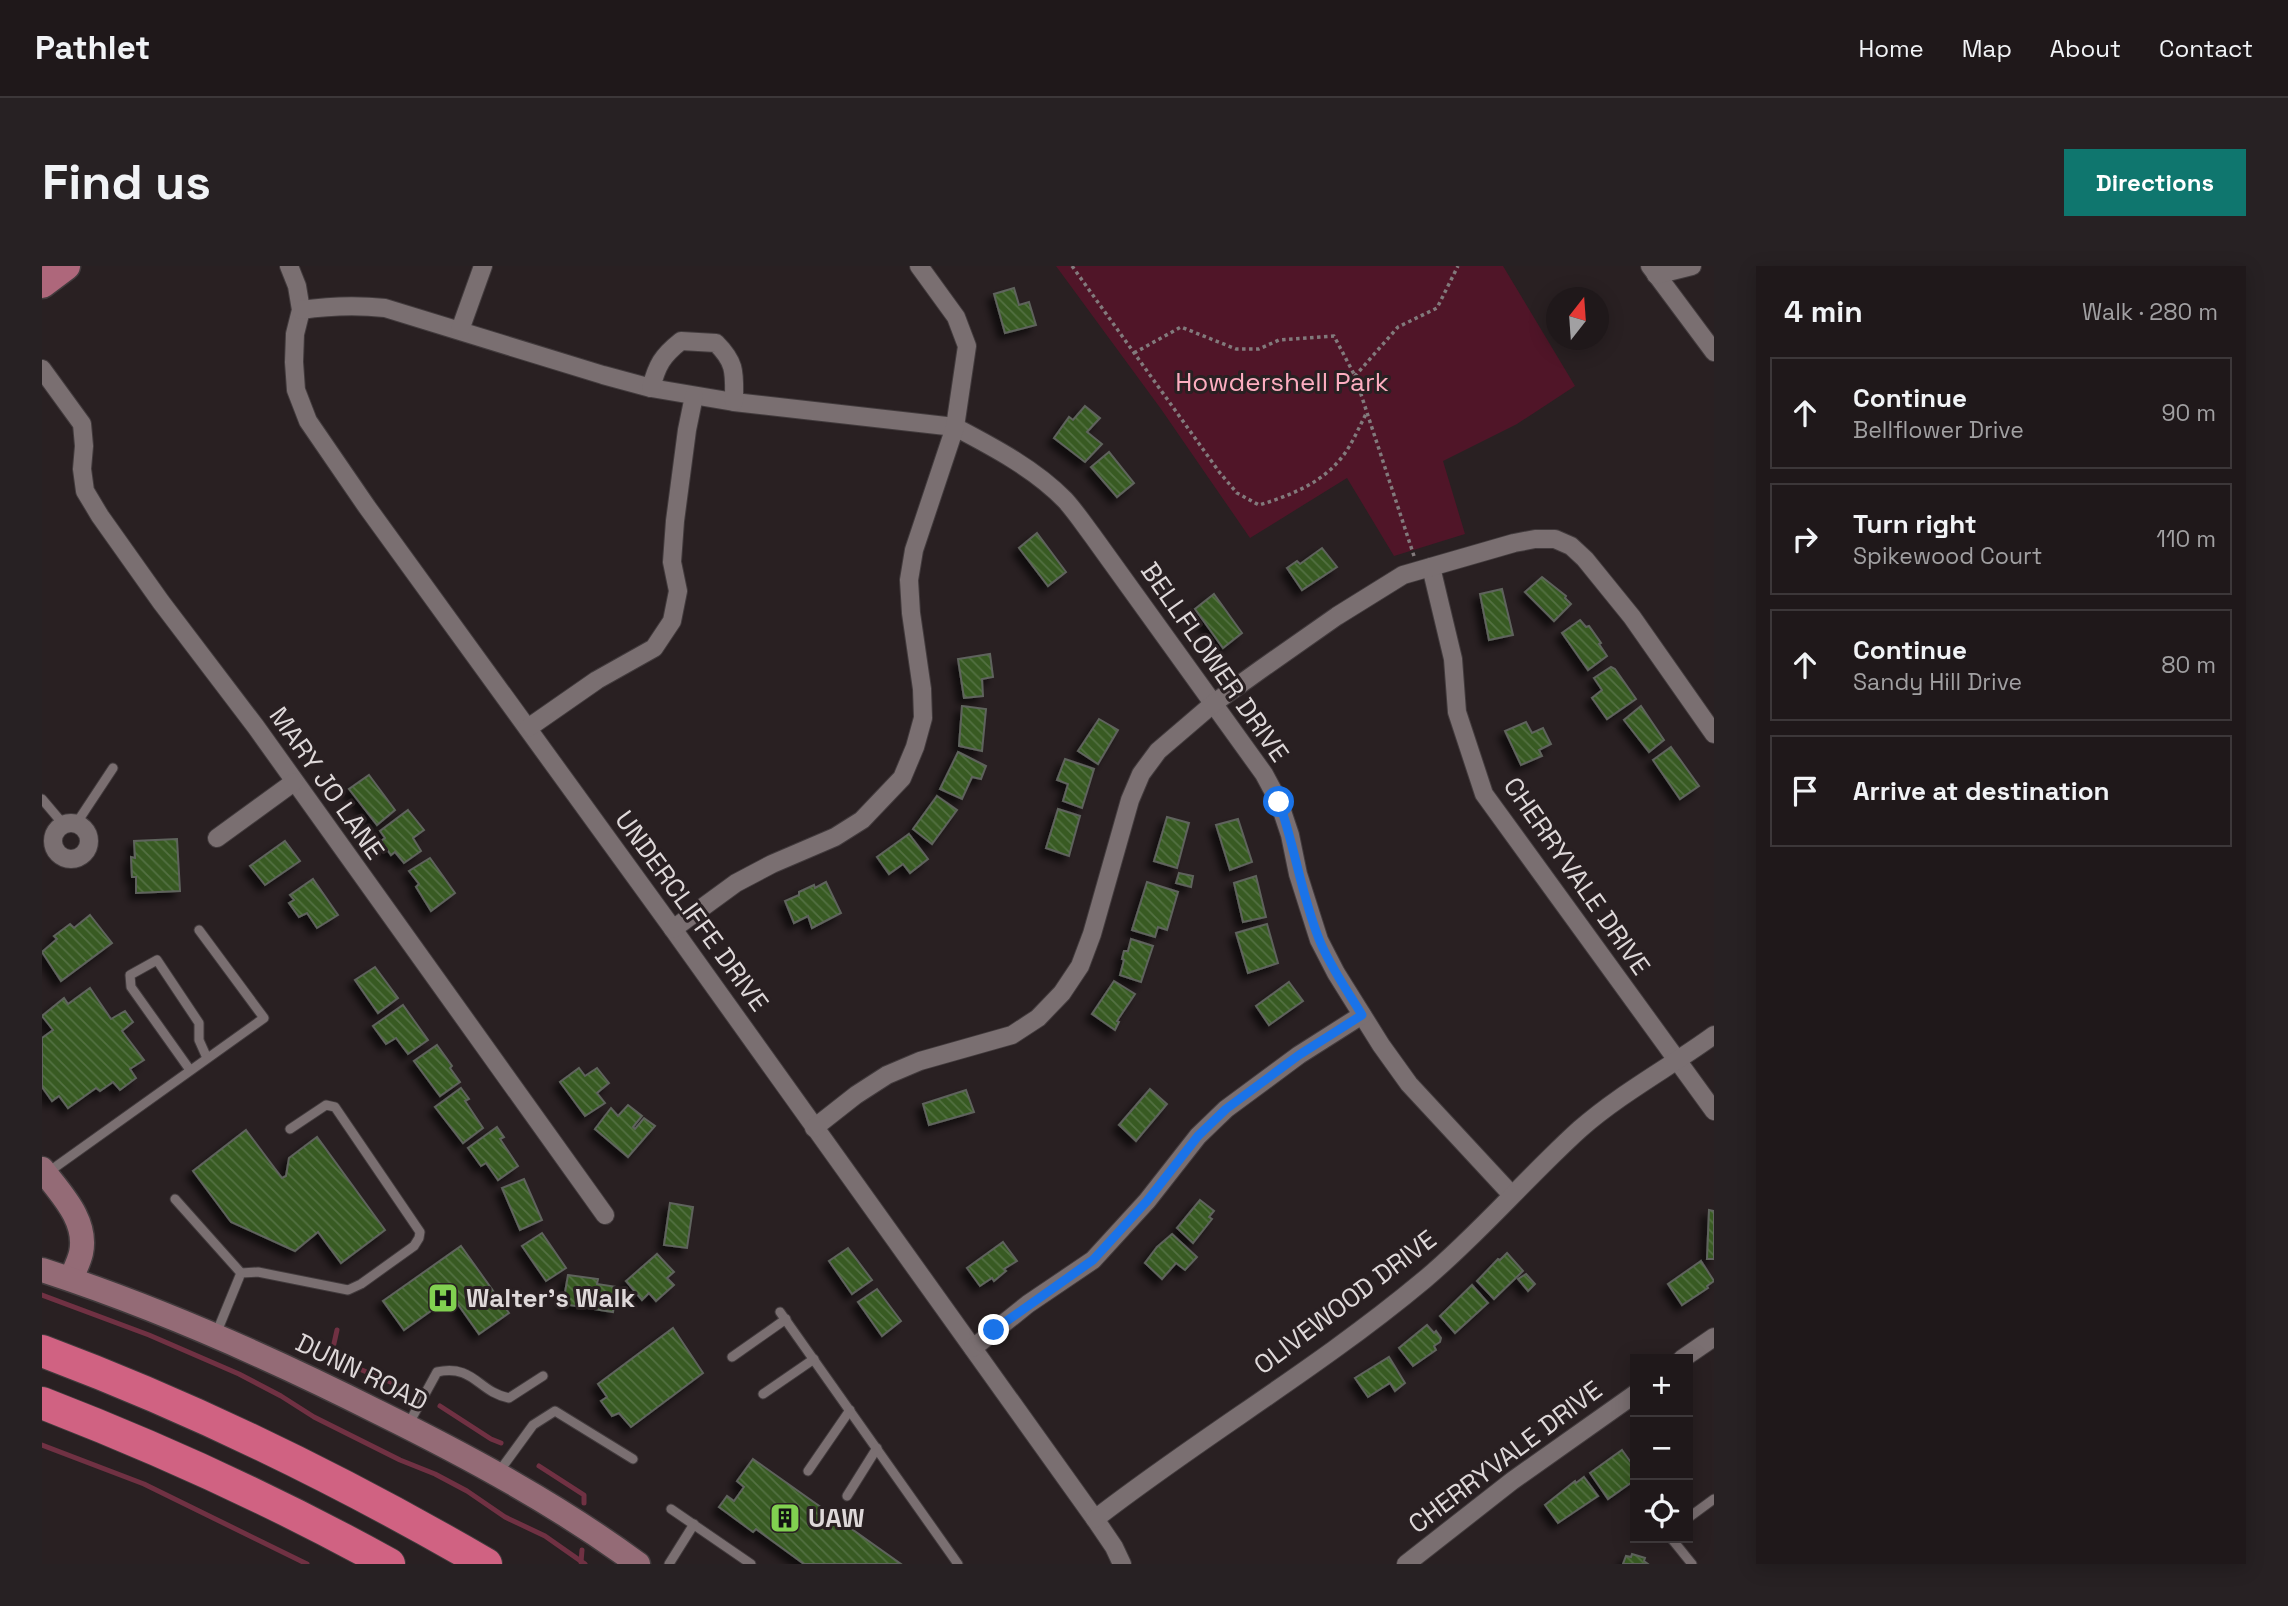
<!DOCTYPE html>
<meta charset="utf-8">
<style>
:root{--surface:#1f181a;--page:#272123;--text:#f1f3f6;--muted:#a1a0a2;--line:#3c3739;--accent:#0f766e}
body{margin:0;font-family:"Space Grotesk",sans-serif;background:var(--page);color:var(--text)}
.controls{position:absolute;right:21px;bottom:21px;display:grid;overflow:hidden;border-radius:0px;box-shadow:0 4px 18px #0003}
.controls button{width:63px;height:63px;display:grid;place-items:center;padding:0;border:0;border-bottom:2px solid var(--line);background:var(--surface);color:var(--text);font:35px sans-serif}
.compass{position:absolute;left:1504px;top:21px;width:63px;height:63px;border-radius:50%;background:var(--surface);box-shadow:0 4px 18px #0003;rotate:17deg}
.stop{position:absolute;width:21px;height:21px;margin:-16px;border:5px solid #1a73e8;border-radius:50%;background:#fff}
.stop.end{background:#1a73e8;border-color:#fff;box-shadow:0 2px 7px #0008}
.list{margin:0;padding:0;list-style:none}
h2{display:flex;justify-content:space-between;align-items:center;height:91px;margin:0;padding:0 28px;font-size:30px}
h2 small{font-size:23px;font-weight:400;color:var(--muted)}
.list li{display:grid;grid-template-columns:46px 1fr auto;gap:21px;align-items:center;box-sizing:border-box;height:112px;margin:0 14px 14px;padding:0 14px;border:2px solid var(--line);border-radius:0px}
.list b{display:block;font-size:26px;white-space:nowrap}
.list p{margin:0;font-size:23px;white-space:nowrap;color:var(--muted)}
.list em{font-size:23px;font-style:normal;color:var(--muted)}
.icon{flex:none;width:38px;height:38px;fill:none;stroke:currentColor;stroke-width:2;stroke-linecap:round;stroke-linejoin:round}
.map{position:relative;flex:none;width:1672px;height:1298px;overflow:hidden;border-radius:0px}
header{display:flex;align-items:center;gap:42px;box-sizing:border-box;height:98px;padding:0 35px;background:var(--surface);border-bottom:2px solid var(--line)}
header strong{font-size:33px}
nav{display:flex;gap:38px;margin-inline-start:auto;font-size:24px}
.intro{display:flex;align-items:center;justify-content:space-between;box-sizing:border-box;height:168px;padding:0 42px}
h1{margin:0;font-size:49px}
.button{padding:18px 32px;border-radius:0px;background:var(--accent);color:#fff;font-size:24px;font-weight:700}
main{display:flex;gap:42px;padding:0 42px}
aside{flex:1;background:var(--surface);border-radius:0px;box-shadow:0 4px 18px #0003}
.map>svg:first-child{display:block}
.park{fill:#501528}
.lines{fill:none;stroke-linecap:round;stroke-linejoin:round}
.stream{stroke:#703143;stroke-width:5}
.building{fill:url(#building-back-hatch);stroke:#5f645d;stroke-width:2;filter:url(#shadow)}
.lane-casing{stroke:#423b3d;stroke-width:11}
.street-casing{stroke:#423b3d;stroke-width:20}
.secondary-casing{stroke:#423b3d;stroke-width:27}
.primary-casing{stroke:#423b3d;stroke-width:31}
.highway-casing{stroke:#423b3d;stroke-width:34}
.path{stroke:#827a7c;stroke-width:3.5;stroke-dasharray:3.5 3.5;stroke-linecap:butt}
.lane{stroke:#7a6f71;stroke-width:9}
.street{stroke:#7a6f71;stroke-width:18}
.secondary{stroke:#946b76;stroke-width:24}
.primary{stroke:#ae677b;stroke-width:28}
.highway{stroke:#d06282;stroke-width:32}
.route{stroke:#1a73e8;stroke-width:9}
.labels{text-anchor:middle;dominant-baseline:central;stroke-width:6;stroke-linejoin:round;paint-order:stroke}
.park-label{font-size:26px;fill:#fdadc0;stroke:#292022}
.street-label{font-size:26px;fill:#ded8d9;stroke:#292022}
.poi-label{font-size:26px;font-weight:bold;fill:#ded8d9;stroke:#292022;text-anchor:start}
</style>
<header>
<strong>Pathlet</strong>
<nav><a>Home</a><a>Map</a><a>About</a><a>Contact</a></nav>
</header>
<div class="intro"><h1>Find us</h1><a class="button">Directions</a></div>
<main>
<div class="map">
<svg width="1672" height="1298" viewBox="0 0 1672 1298">
<defs>
<pattern id="building-back-hatch" width="6" height="6" patternUnits="userSpaceOnUse" patternTransform="scale(1.75)"><rect width="6" height="6" fill="#375a23"/><path d="M-1 5l2 2M0 0l6 6M5-1l2 2" fill="none" stroke="#547142"/></pattern>
<filter id="shadow"><feDropShadow dx="-6" dy="6" stdDeviation="3.5" flood-color="#0009"/></filter>
</defs>
<rect width="100%" height="100%" fill="#292022"/>
<!-- park -->
<path class="park" d="M1014 0H1461L1533 120 1475 158 1401 195 1423 268 1352 290 1305 212 1208 272 1119 143Z"/>
<g class="lines">
<!-- stream -->
<g class="stream">
<path d="M0 1029 107 1069 197 1108 239 1130 272 1151 358 1194 393 1208 425 1225 463 1251 503 1270 543 1298"/>
<path d="M295 1064 289 1091 365 1123"/>
<path d="M398 1140 449 1173 459 1177"/>
<path d="M0 1179 102 1218 265 1298"/>
<path d="M497 1200 542 1229V1237"/>
<path d="M539 1296 540 1284"/>
</g>
</g>
<!-- building -->
<g class="building">
<path d="M972 22 977 39 987 36 994 59 963 67 952 28Z"/>
<path d="M1043 140 1058 152 1045 166 1060 178 1043 196 1012 172 1027 151 1031 154Z"/>
<path d="M1067 186 1092 217 1075 231 1049 201Z"/>
<path d="M995 267 1024 306 1006 320 977 282Z"/>
<path d="M1280 282 1295 301 1260 324 1245 302 1255 295 1258 298Z"/>
<path d="M1500 311 1524 330 1523 332 1529 338 1512 355 1483 326Z"/>
<path d="M1460 323 1471 369 1447 374 1438 328Z"/>
<path d="M1172 328 1200 367 1181 382 1153 343Z"/>
<path d="M1538 354 1544 361 1547 360 1559 377 1557 378 1565 390 1546 404 1520 367Z"/>
<path d="M948 388 951 411 940 413 941 430 922 432 916 393Z"/>
<path d="M1569 401 1573 403 1594 433 1565 453 1550 432 1560 424 1552 412Z"/>
<path d="M920 440 944 443 940 485 917 480Z"/>
<path d="M1599 440 1622 474 1607 486 1582 454Z"/>
<path d="M1057 453 1076 464 1056 498 1036 485Z"/>
<path d="M1484 456 1490 467 1501 462 1509 478 1497 484 1500 490 1479 499 1463 465Z"/>
<path d="M1629 481 1657 520 1638 533 1611 494Z"/>
<path d="M916 486 944 500 939 513 930 511 920 533 898 523Z"/>
<path d="M1023 493 1052 503 1040 542 1021 535 1026 518 1015 514Z"/>
<path d="M327 509 353 544 335 559 307 523Z"/>
<path d="M895 530 915 544 890 578 871 563Z"/>
<path d="M1016 543 1038 550 1027 590 1004 582Z"/>
<path d="M366 544 382 564 371 572 379 585 362 597 353 586 349 589 339 575 343 572 338 565Z"/>
<path d="M1125 551 1147 557 1135 602 1112 595Z"/>
<path d="M1196 553 1210 596 1188 604 1174 559Z"/>
<path d="M867 568 886 593 868 607 861 598 847 608 835 591Z"/>
<path d="M135 573 138 625 94 627V611H90L89 591 93 592 92 575Z"/>
<path d="M243 575 258 595 223 619 208 600Z"/>
<path d="M388 592 413 627 389 645 374 621 377 618 367 605Z"/>
<path d="M1137 607 1151 610 1149 621 1134 617Z"/>
<path d="M1214 610 1224 651 1201 656 1192 617Z"/>
<path d="M271 613 296 649 275 662 265 647 257 651 247 637 252 634 248 629Z"/>
<path d="M784 616 799 647 770 662 766 650 752 657 743 635 757 629V626L772 619 773 622Z"/>
<path d="M1105 616 1136 626 1125 664 1116 661 1113 671 1090 664Z"/>
<path d="M48 649 70 677 19 715 0 686 15 673 12 670 28 658 32 662Z"/>
<path d="M1225 658 1236 697 1206 707 1194 667Z"/>
<path d="M1089 673 1111 680 1099 716 1078 709 1082 694 1080 693 1082 685H1086Z"/>
<path d="M333 701 356 732 336 747 313 714Z"/>
<path d="M1072 715 1093 728 1075 755 1077 756 1073 764 1050 748Z"/>
<path d="M1247 716 1261 735 1227 759 1214 740Z"/>
<path d="M48 722 69 753 83 745 91 756 80 765 102 794 88 803 94 812 78 824 71 816 58 825 54 822 26 842 17 830 10 835 0 821V772L11 764 0 750 22 732 26 738Z"/>
<path d="M361 739 386 774 366 788 354 772 344 778 331 760Z"/>
<path d="M395 779 410 800 408 802 418 816 398 830 372 795Z"/>
<path d="M537 802 543 810 555 802 567 817 555 827 563 837 543 850 518 816Z"/>
<path d="M419 822 427 833 423 835 441 862 421 877 393 841Z"/>
<path d="M1108 823 1125 838 1094 875 1077 859Z"/>
<path d="M924 824 932 846 887 859 881 838Z"/>
<path d="M586 839 600 850 591 861 593 863 602 852 613 860 586 891 553 863 569 842 576 850Z"/>
<path d="M455 861 462 871 458 873 476 900 456 914 444 897 439 900 426 882Z"/>
<path d="M204 864 240 912 244 910 247 892 275 871 343 964 299 997 276 966 253 985 189 956 151 905Z"/>
<path d="M482 913 500 954 478 964 460 922Z"/>
<path d="M1158 934 1172 945 1167 951 1170 953 1151 977 1135 962Z"/>
<path d="M628 937 651 941 645 982 622 979Z"/>
<path d="M1667 944 1672 945V993H1665Z"/>
<path d="M500 967 524 1002 504 1015 480 980Z"/>
<path d="M1130 968 1155 991 1143 1004 1134 997 1120 1013 1103 997 1115 981Z"/>
<path d="M961 976 975 995 962 1003 964 1005 952 1015 950 1012 938 1020 925 1002Z"/>
<path d="M419 980 467 1047 437 1068 410 1030 362 1064 341 1035Z"/>
<path d="M806 982 830 1014 810 1028 787 995Z"/>
<path d="M1465 987 1481 1005 1452 1033 1435 1015 1456 993 1458 994Z"/>
<path d="M615 988 632 1006 625 1012 632 1019 614 1035 607 1027 600 1034 584 1015Z"/>
<path d="M1659 995 1672 1015 1665 1020 1666 1022 1640 1039 1626 1018Z"/>
<path d="M1484 1008 1493 1018 1486 1025 1476 1013Z"/>
<path d="M526 1009 556 1013 555 1018 575 1021 571 1046 521 1038Z"/>
<path d="M1430 1019 1446 1037 1413 1067 1398 1050Z"/>
<path d="M835 1023 859 1055 840 1070 816 1036Z"/>
<path d="M1385 1059 1392 1067 1394 1065 1399 1072 1398 1076 1392 1080 1394 1084 1371 1100 1357 1082Z"/>
<path d="M631 1062 661 1107 589 1161 577 1147 570 1150 559 1135 565 1131 556 1118Z"/>
<path d="M1347 1091 1363 1117 1353 1125 1348 1117 1326 1131 1313 1112Z"/>
<path d="M1580 1184 1593 1202V1214L1566 1233 1548 1207Z"/>
<path d="M711 1193 859 1298H762L714 1263 711 1266 677 1241 685 1230 692 1235 702 1221 695 1215Z"/>
<path d="M1542 1211 1556 1230 1516 1257 1503 1239 1533 1215 1534 1217Z"/>
<path d="M1590 1288 1603 1292 1602 1295 1606 1298H1581L1584 1290 1589 1291Z"/>
</g>
<g class="lines">
<!-- lane casing -->
<g class="lane-casing">
<g id="lane">
<path d="M0 533 22 559"/>
<path d="M34 558 71 502"/>
<path d="M148 804 89 721 88 709 115 694 157 757V774L165 792"/>
<path d="M5 907 222 752 157 664"/>
<path d="M133 933 199 1007"/>
<path d="M738 1046 916 1298"/>
<path d="M174 1068 199 1007 216 1006 306 1024 319 1018 372 980 377 972 378 966 293 841 284 839 248 863"/>
<path d="M690 1091 744 1053"/>
<path d="M721 1128 772 1093"/>
<path d="M366 1159 395 1106C432 1098 436 1126 467 1132L501 1110"/>
<path d="M766 1205 808 1144"/>
<path d="M456 1207 491 1159 513 1145 591 1193"/>
<path d="M805 1230 835 1182"/>
<path d="M629 1243 709 1298"/>
<path d="M1646 1252 1672 1233"/>
<path d="M1629 1272 1650 1298"/>
<path d="M627 1298 652 1258"/>
</g>
</g>
<!-- street casing -->
<g class="street-casing">
<g id="street">
<path d="M247 0 255 20 259 44 253 68 252 96 254 124 266 155 325 241 631 663 1053 1253 1072 1281 1080 1298"/>
<path d="M1608 0 1672 86"/>
<path d="M1614 9 1650 0"/>
<path d="M259 44C287 40 314 39 343 42L561 109 609 122 692 136 913 161C951 181 993 203 1023 234 1033 245 1041 257 1050 269L1222 508 1237 536 1248 569 1256 608 1277 674 1294 707 1339 779 1367 818 1469 928"/>
<path d="M418 64 441 0"/>
<path d="M0 103 40 158 42 180 40 203 43 225 58 250 119 336 214 461 563 949"/>
<path d="M609 122C615 99 620 90 639 75L674 77C695 98 692 108 692 136"/>
<path d="M1389 301 1411 393 1415 446 1442 528 1672 845"/>
<path d="M486 462 555 414 612 382 630 355 636 325 630 296 633 255 645 164 652 130"/>
<circle cx="29" cy="575" r="18"/>
<path d="M175 572 252 516"/>
<path d="M631 663 694 617 730 598 793 571 820 554 860 512 873 481 881 452 880 423 869 347 867 314 872 284 913 161 925 80 914 51 877 0"/>
<path d="M772 862 814 829 845 809 878 795 970 769 996 752 1020 727 1038 700 1050 668 1088 534 1099 508 1116 485 1172 437 1218 404 1295 350 1361 309 1472 277 1493 273H1513L1529 280 1543 293 1590 351 1672 468"/>
<path d="M931 1082 986 1038 1051 994 1105 935 1156 870 1184 843 1257 789 1320 749"/>
<path d="M1640 1093 1672 1071"/>
<path d="M1053 1253C1160 1170 1278 1101 1382 1014 1437 968 1485 911 1538 863 1579 827 1628 801 1672 769"/>
<path d="M1364 1298 1470 1215 1593 1128"/>
</g>
</g>
<!-- secondary casing -->
<g class="secondary-casing">
<g id="secondary">
<path d="M0 903C18 927 46 954 39 987 37 996 32 1005 29 1013"/>
<path d="M0 1004C117 1042 229 1092 338 1147 427 1191 516 1239 596 1298"/>
</g>
</g>
<!-- primary casing -->
<g class="primary-casing">
<path id="primary" d="M0 18 24 0"/>
</g>
<!-- highway casing -->
<g class="highway-casing">
<g id="highway">
<path d="M0 1085C155 1143 301 1215 444 1298"/>
<path d="M0 1137C119 1183 235 1236 347 1298"/>
</g>
</g>
<!-- path -->
<g class="path">
<path d="M1030 0 1178 207 1195 227 1217 239C1244 231 1275 219 1294 198 1308 184 1316 163 1325 146"/>
<path d="M1092 87 1139 61 1194 83H1217L1237 74 1292 70 1313 110"/>
<path d="M1372 290 1313 110 1356 61 1395 42 1416 0"/>
</g>
<!-- lane -->
<use href="#lane" class="lane"/>
<!-- street -->
<use href="#street" class="street"/>
<!-- secondary -->
<use href="#secondary" class="secondary"/>
<!-- primary -->
<use href="#primary" class="primary"/>
<!-- highway -->
<use href="#highway" class="highway"/>
</g>
<g class="lines">
<!-- route -->
<path class="route" d="M952 1064 1051 994 1105 935 1156 870 1184 843 1257 789 1320 749C1305 724 1287 699 1277 673 1259 628 1253 581 1237 536"/>
</g>
<!-- icons -->
<defs>
<g id="hospital-square" transform="scale(1.575)"><rect x="-9" y="-9" width="18" height="18" rx="4" fill="#81d050" stroke="#292022"/><path d="M-5-5h3v3.5h4V-5h3V5h-3V1.5h-4V5h-3Z" fill="#111"/></g>
<g id="building-square" transform="scale(1.575)"><rect x="-9" y="-9" width="18" height="18" rx="4" fill="#81d050" stroke="#292022"/><path d="M-4-6H4V6H1V3H-1V6H-4ZM-2.5-4.3h1.7v1.8h-1.7ZM.8-4.3h1.7v1.8H.8ZM-2.5-1h1.7V.8h-1.7ZM.8-1h1.7V.8H.8Z" fill="#111"/></g>
</defs>
<g fill-rule="evenodd">
<use href="#hospital-square" x="401" y="1032"/>
<use href="#building-square" x="743" y="1252"/>
</g>
<g class="labels">
<!-- park labels -->
<g class="park-label">
<text x="1240" y="116">Howdershell Park</text>
</g>
<!-- street labels -->
<g class="street-label">
<text transform="translate(1173 396) rotate(55)">BELLFLOWER DRIVE</text>
<text transform="translate(285 517) rotate(55)">MARY JO LANE</text>
<text transform="translate(1535 610) rotate(55)">CHERRYVALE DRIVE</text>
<text transform="translate(650 645) rotate(54)">UNDERCLIFFE DRIVE</text>
<text transform="translate(1303 1036) rotate(-37)">OLIVEWOOD DRIVE</text>
<text transform="translate(320 1106) rotate(26)">DUNN ROAD</text>
<text transform="translate(1463 1191) rotate(-37)">CHERRYVALE DRIVE</text>
</g>
<!-- poi labels -->
<g class="poi-label">
<text x="424" y="1032">Walter's Walk</text>
<text x="766" y="1252">UAW</text>
</g>
</g>
</svg>
<div class="controls">
<button>+</button>
<button>−</button>
<button><svg class="icon" aria-label="locate" viewBox="0 0 24 24"><circle cx="12" cy="12" r="6"/><path d="M12 2v4M12 18v4M2 12h4M18 12h4"/></svg></button>
</div>
<svg class="compass" viewBox="-18 -18 36 36"><path d="M0-13l5 13h-10z" fill="#e53935"/><path d="M0 13l5-13h-10z" fill="#a1a0a2"/></svg>
<div class="stop" style="left:1237px;top:536px"></div>
<div class="stop end" style="left:952px;top:1064px"></div>
</div>
<aside>
<h2>4 min<small>Walk · 280 m</small></h2>
<ul class="list">
<li><svg class="icon" aria-label="ahead" viewBox="0 0 24 24"><path d="M12 20V5M6 11l6-6 6 6"/></svg><div><b>Continue</b><p>Bellflower Drive</p></div><em>90 m</em></li>
<li><svg class="icon" aria-label="right" viewBox="0 0 24 24"><path d="M7 20v-9h11M14 6l5 5-5 5"/></svg><div><b>Turn right</b><p>Spikewood Court</p></div><em>110 m</em></li>
<li><svg class="icon" aria-label="ahead" viewBox="0 0 24 24"><path d="M12 20V5M6 11l6-6 6 6"/></svg><div><b>Continue</b><p>Sandy Hill Drive</p></div><em>80 m</em></li>
<li><svg class="icon" aria-label="arrive" viewBox="0 0 24 24"><path d="M6 21V4h12l-3 4 3 4H6"/></svg><div><b>Arrive at destination</b></div></li>
</ul>
</aside>
</main>
